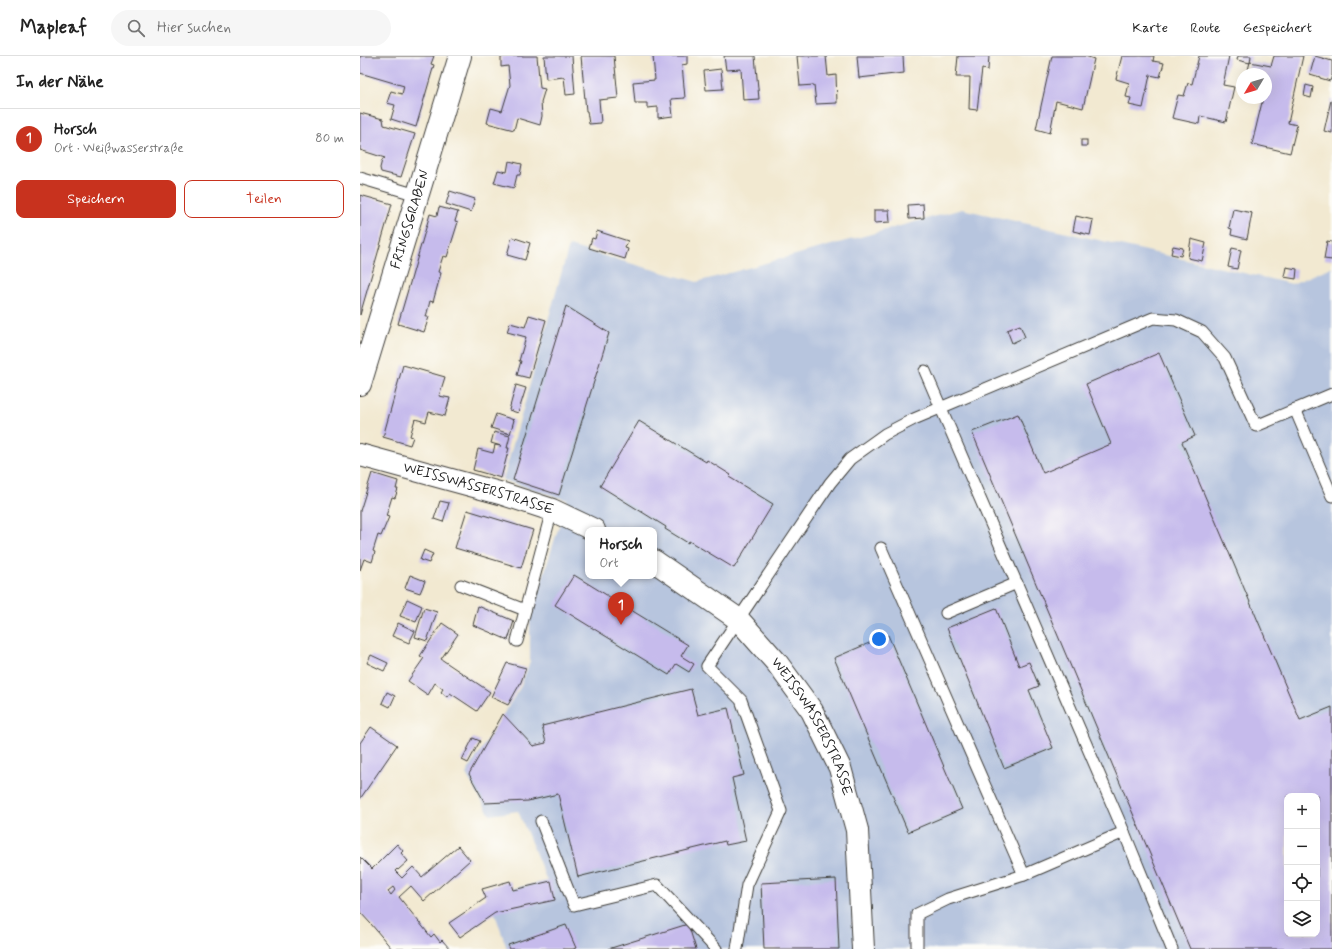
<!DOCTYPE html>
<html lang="de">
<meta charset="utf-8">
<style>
:root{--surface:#fff;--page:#f6f6f6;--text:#222;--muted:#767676;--line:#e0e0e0;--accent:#c8321e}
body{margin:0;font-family:Mynerve,sans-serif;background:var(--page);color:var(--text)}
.controls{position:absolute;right:12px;bottom:12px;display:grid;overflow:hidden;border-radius:8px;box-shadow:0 4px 16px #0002}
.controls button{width:36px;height:36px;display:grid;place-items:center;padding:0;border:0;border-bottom:1px solid var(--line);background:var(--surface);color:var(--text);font:20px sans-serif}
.compass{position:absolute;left:876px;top:12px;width:36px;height:36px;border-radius:50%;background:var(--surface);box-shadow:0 4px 16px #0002;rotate:232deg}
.you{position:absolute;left:519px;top:583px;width:14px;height:14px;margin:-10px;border:3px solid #fff;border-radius:50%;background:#1a73e8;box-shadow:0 0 0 6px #1a73e833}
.badge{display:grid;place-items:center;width:26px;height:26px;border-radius:50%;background:var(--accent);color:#fff;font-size:13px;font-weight:700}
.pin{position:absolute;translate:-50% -33px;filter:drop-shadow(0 1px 2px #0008)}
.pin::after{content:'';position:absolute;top:21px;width:14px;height:12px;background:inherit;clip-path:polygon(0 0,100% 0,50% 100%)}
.popup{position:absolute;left:225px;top:471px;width:72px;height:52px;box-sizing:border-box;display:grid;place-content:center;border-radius:8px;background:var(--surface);filter:drop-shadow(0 1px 3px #0005);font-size:13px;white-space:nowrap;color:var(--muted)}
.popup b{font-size:15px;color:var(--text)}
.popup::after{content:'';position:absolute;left:50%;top:100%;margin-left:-8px;border:8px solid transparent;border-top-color:var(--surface)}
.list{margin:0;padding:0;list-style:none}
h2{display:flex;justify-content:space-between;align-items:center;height:52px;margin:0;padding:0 16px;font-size:17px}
h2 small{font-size:13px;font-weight:400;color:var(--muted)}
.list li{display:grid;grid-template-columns:26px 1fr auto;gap:12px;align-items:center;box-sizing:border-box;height:60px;padding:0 16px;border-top:1px solid var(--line)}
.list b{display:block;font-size:15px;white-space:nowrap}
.list p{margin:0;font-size:13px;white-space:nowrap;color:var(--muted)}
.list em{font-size:13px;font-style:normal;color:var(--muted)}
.actions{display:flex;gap:8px;padding:12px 16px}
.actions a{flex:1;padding:9px 0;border:1px solid var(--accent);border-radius:8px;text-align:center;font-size:14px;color:var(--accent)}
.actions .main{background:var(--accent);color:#fff}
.icon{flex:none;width:22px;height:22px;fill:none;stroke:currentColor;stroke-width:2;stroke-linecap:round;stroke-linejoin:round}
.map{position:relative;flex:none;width:972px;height:893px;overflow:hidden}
header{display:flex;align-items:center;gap:24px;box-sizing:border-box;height:56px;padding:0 20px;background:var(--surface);border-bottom:1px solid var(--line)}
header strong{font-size:19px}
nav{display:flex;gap:22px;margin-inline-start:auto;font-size:14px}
.search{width:280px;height:36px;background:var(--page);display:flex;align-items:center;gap:10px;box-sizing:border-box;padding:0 14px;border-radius:22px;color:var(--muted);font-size:15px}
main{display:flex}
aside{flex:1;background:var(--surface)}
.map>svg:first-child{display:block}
.industrial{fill:#b7c5de;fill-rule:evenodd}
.building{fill:#c6bbec;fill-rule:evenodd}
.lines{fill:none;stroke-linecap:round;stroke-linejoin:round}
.service-casing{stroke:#3c3b37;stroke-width:13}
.minor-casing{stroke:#3c3b37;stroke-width:24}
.service{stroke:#fff;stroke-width:11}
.minor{stroke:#fff;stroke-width:22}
.labels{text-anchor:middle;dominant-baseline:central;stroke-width:3;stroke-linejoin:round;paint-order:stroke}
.street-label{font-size:14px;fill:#1c1c1c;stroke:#fdfcf7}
</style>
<header>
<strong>Mapleaf</strong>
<div class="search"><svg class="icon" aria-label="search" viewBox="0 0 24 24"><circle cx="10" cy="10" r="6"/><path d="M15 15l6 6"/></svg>Hier suchen</div>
<nav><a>Karte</a><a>Route</a><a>Gespeichert</a></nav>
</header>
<main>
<aside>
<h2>In der Nähe<small></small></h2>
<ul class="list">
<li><span class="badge">1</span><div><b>Horsch</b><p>Ort · Weißwasserstraße</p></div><em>80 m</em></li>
</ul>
<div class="actions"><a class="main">Speichern</a><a>Teilen</a></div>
</aside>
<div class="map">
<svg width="972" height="893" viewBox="0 0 972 893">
<rect width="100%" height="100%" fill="#fdfcf7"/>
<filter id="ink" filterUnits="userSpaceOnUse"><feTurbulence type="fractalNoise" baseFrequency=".025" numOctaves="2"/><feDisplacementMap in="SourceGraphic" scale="8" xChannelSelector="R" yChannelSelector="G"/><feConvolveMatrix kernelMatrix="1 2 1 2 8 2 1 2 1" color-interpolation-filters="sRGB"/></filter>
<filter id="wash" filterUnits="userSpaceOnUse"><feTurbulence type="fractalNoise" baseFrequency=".012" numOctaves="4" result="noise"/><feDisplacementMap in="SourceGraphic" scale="16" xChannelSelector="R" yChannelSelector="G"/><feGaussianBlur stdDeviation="0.9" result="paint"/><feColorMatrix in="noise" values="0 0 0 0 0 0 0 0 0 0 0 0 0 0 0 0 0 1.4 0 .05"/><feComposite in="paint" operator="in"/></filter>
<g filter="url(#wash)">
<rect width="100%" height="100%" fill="#f2e9d1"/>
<!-- industrial -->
<path class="industrial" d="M602 153 932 228 972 211V893H147L129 840 133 837 187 825 158 755 130 759 106 718 161 630 170 605V563L207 444 143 424 209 190 337 226ZM228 474H294V520H228ZM927 740H957V878H927Z"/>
<g id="blocks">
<!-- building -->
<g class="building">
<path d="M0 0H74L71 8 74 9 56 71 31 63 35 49 27 47 31 35 42 38 44 30 0 17Z"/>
<path d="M147 0H177L180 32 185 33 181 46 182 60 180 69 157 62 154 74 127 67 131 52 142 55 150 29 148 10 141 11V1Z"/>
<path d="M184 0H212L215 38 206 39 204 21 186 23Z"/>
<path d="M221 0H254L258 42 239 44 241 67 229 68 227 55H226Z"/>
<path d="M293 0H327V8L322 9 325 42 311 43 313 60 298 62V51L287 52V47H275L273 26 295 24Z"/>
<path d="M364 0H395L399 43 383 44 381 13 366 14Z"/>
<path d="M437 0H466L468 20 476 19 477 47 456 48 454 29 440 30Z"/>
<path d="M497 0H543L544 17 499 22Z"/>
<path d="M598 0H629L628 14 622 13 617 54 609 53 610 21H596Z"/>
<path d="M692 0H725L734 3 723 52 696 45 690 77 676 73Z"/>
<path d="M762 0H794L793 5 804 7 800 21 790 19 783 52 769 49 771 42 766 41 769 27 756 23Z"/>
<path d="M839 0H869L863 29 874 31 866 66 840 60 839 68 812 62 818 39 824 40 828 27 832 28Z"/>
<path d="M878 0H891L890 7 877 4Z"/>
<path d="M914 0H943L928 67 937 69 930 97 892 88 903 42H906V18H887L890 6 911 10Z"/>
<path d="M955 0 972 5V19L970 25 960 22V21L950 18Z"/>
<path d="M361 13 363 33 346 34 344 15Z"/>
<path d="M946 29 953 31 951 42 944 40Z"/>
<path d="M971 44H972V77L964 75Z"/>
<path d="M0 57 23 63 24 69 55 78 41 121 21 116 20 112 22 104 25 102 0 94Z"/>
<rect x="721" y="84" width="6" height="6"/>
<path d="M149 105 162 108 160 119H157L154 132 134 127 138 114 147 116Z"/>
<path d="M90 135 115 143 111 156 86 148Z"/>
<path d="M0 139 32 148 0 259Z"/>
<path d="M563 148 564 162 549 163 548 149Z"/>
<path d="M79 151 98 156 95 165 98 166 87 201 83 200 78 216 81 217 73 246 70 245 66 261H69L64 276 38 268 70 158 77 160Z"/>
<path d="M873 153 892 157 887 183 871 179 872 173 869 172Z"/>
<path d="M514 154H529L530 166 514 167Z"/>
<path d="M716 160 733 164 730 179 713 175Z"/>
<path d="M237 175 268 185 265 192 268 193 265 203 229 192 232 182 235 183Z"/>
<path d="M152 181 170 187 165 204 147 199Z"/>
<path d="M831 183 846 187 842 205 828 202Z"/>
<path d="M967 185 972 186V204L964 203Z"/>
<path d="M813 190 823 192 821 200 811 198Z"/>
<path d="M872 192 881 194 877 213 868 211Z"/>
<path d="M926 211 937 213 936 223 924 221Z"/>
<path d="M206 250 249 277 199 439 153 424Z"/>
<path d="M169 259 186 264 169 322 157 319 161 305H159L166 281 147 276 150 267 165 271Z"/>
<path d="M660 269 665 281 652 287 647 274Z"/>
<path d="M799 297 835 380 822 386 940 664 972 651V893H830L612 376 658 358 683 417 751 388 726 328ZM927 740H957V878H927Z"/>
<path d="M43 309 85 321 79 340 90 342 85 360 69 356 66 366 55 363 50 380 53 381 50 389 23 381Z"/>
<path d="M156 329 166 332 158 357 149 354Z"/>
<path d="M136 358 154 364 150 378 131 372Z"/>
<path d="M279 365 346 406 347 404 371 419 369 421 413 448 374 512 329 485 328 487 305 473 306 471 240 430Z"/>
<path d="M134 376 150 380 147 392H149L141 422 113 414 118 393 133 397 135 389 141 390 131 387Z"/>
<path d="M12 417 38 425 36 433H38L35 442 32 441 26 460 29 461 21 480 18 479 13 495 15 496 12 506 4 503 0 514V455Z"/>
<path d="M80 445 89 447 83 466 74 463Z"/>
<path d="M107 454 173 474 161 512 95 492Z"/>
<path d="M64 494 73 498 69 507 60 504Z"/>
<path d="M50 519 65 525 60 537 45 532Z"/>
<path d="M214 519 328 589 321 600 334 608 329 616 316 608 309 619 195 549Z"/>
<path d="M47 543 62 550 56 566 40 560Z"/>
<path d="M118 550 154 565 148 584 113 569Z"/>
<path d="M64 552 77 556 67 585 55 581Z"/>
<path d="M636 552 659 610 669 606 679 630 669 634 693 692 644 712 587 572Z"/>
<path d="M38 567 55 575 49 587 32 580Z"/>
<path d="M82 567 98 578 81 603 130 636 117 655 90 637 87 641 81 636 83 633 75 627 68 639 48 625 64 602 60 600Z"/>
<path d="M528 579 602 753 548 776 474 602Z"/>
<path d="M11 599 28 607 24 615 7 607Z"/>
<path d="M147 607 166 612 161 626 148 649 131 641Z"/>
<path d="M331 633 338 659 368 652 384 719 372 722 386 785 366 789 365 785 218 821 198 738 168 745 125 747 109 718 143 658 173 690 186 687 182 670Z"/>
<path d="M27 636 35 640 30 651 22 647Z"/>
<path d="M11 671 37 689 0 743V687Z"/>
<path d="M113 682 120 685 108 707 102 704Z"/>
<path d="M37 788 43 795 41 797 48 805 38 814 37 813 35 815 42 822 53 811 62 821 98 790 110 804 64 845 51 830 39 841 71 881 74 878 80 886 82 884 90 893H32L11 868 0 856V801L12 813ZM33 831 35 834 31 839 28 835Z"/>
<path d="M476 823 479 893H404L401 827Z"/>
<path d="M150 825 153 834 191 825 195 844 135 857 100 881 89 867 126 842 122 833Z"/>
<path d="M328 868 336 893H248Z"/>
<path d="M206 869 216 892 213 893H150L148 889Z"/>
</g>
</g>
</g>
<g filter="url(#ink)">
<use href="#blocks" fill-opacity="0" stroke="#3c3b37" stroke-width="1"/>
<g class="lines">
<!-- service casing -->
<g class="service-casing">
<g id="service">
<path d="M0 122 57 139"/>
<path d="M565 315 764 776 812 893"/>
<path d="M935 353 972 440"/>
<path d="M521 492 664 819 764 776"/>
<path d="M101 529 165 554"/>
<path d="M586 557 657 527"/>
<path d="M157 585 192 454"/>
<path d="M181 765 214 849 297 829 356 893"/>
<path d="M377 893 387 829 421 755 381 644 347 610 470 427 490 403 525 378 554 363 793 262 816 264 842 276 865 302 896 370 972 338"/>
<path d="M557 893V858L588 843 664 819"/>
</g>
</g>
<!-- minor casing -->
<g class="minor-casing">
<g id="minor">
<path id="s1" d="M0 328 100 0"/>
<path id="s2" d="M0 399 143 438 192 454 234 474"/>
<path id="s3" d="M294 505 378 563 417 607 452 655 480 712 497 774 503 893"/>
</g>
</g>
<!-- service -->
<use href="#service" class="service"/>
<!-- minor -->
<use href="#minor" class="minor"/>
</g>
</g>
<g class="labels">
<!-- street labels -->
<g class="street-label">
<text stroke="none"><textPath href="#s1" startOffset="172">FRINGSGRABEN</textPath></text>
<text stroke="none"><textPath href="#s2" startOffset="123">WEISSWASSERSTRASSE</textPath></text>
<text stroke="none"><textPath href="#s3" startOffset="234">WEISSWASSERSTRASSE</textPath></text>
</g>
</g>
</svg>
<div class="controls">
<button>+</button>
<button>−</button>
<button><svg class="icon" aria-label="locate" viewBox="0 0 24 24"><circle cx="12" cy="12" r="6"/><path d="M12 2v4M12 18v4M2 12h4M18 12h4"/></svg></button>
<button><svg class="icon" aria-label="layers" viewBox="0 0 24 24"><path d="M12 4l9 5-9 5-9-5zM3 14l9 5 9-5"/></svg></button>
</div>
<svg class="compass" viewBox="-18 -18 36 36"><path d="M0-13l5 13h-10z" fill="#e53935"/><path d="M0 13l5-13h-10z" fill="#767676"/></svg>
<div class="you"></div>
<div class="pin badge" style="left:261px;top:569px">1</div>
<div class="popup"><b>Horsch</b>Ort</div>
</div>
</main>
